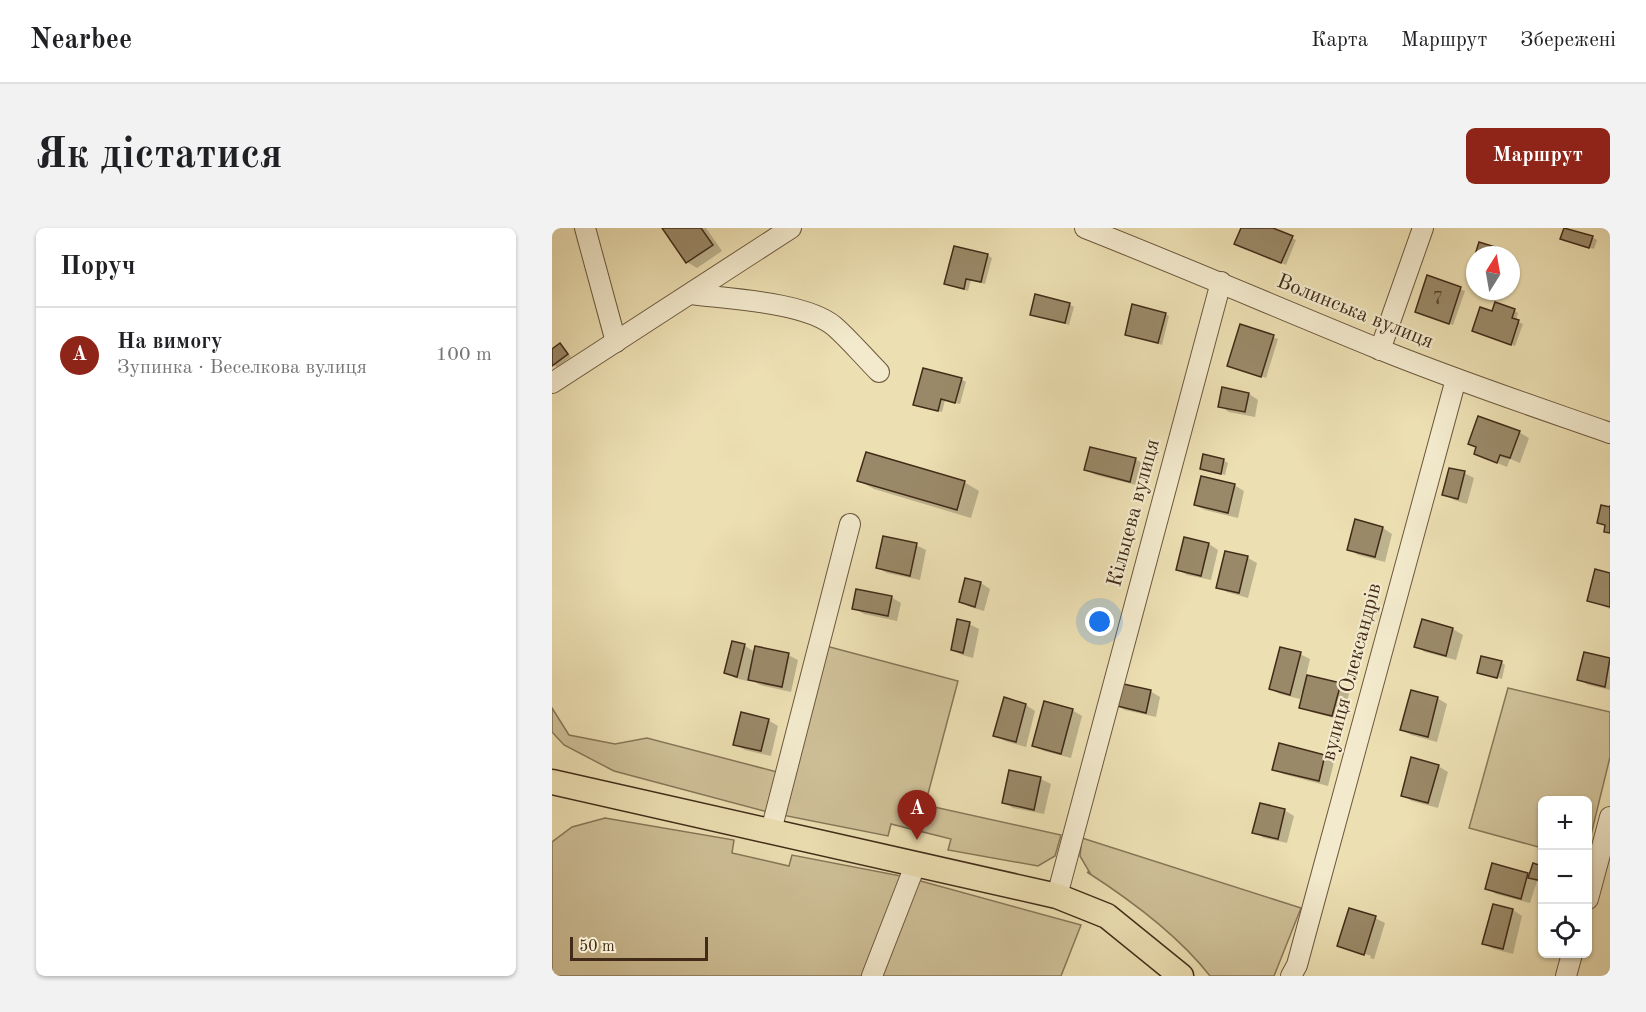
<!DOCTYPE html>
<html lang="uk">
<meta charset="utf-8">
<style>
:root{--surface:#fff;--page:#f2f2f2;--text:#202124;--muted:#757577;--line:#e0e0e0;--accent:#8f2418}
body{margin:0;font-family:"Old Standard TT",serif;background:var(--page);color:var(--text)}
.controls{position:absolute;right:18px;bottom:18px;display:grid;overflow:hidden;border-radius:9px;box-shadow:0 2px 4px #0004}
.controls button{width:54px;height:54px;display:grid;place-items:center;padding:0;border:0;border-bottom:2px solid var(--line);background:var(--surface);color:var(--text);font:30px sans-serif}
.compass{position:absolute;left:914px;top:18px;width:54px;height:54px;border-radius:50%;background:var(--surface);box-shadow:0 2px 4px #0004;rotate:11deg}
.scale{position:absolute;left:18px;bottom:15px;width:138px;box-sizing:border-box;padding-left:6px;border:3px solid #412b18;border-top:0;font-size:16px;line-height:21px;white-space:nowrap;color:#412b18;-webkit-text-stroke:4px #f3eacd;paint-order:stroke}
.you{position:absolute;left:548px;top:394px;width:21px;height:21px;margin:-15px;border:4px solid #fff;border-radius:50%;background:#1a73e8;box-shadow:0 0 0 9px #1a73e833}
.badge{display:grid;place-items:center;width:39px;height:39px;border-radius:50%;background:var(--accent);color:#fff;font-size:20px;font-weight:700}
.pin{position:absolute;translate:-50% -50px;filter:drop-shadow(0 2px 3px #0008)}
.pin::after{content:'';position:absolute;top:32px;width:21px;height:18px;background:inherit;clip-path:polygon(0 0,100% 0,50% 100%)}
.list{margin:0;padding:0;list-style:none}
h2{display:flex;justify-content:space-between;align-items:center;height:78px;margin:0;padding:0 24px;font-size:26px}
h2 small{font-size:20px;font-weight:400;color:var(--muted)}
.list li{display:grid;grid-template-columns:39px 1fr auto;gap:18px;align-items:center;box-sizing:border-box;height:96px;padding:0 24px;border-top:2px solid var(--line)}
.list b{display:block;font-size:22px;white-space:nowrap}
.list p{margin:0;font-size:20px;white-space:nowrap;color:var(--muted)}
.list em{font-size:20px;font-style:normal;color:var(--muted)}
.icon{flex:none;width:33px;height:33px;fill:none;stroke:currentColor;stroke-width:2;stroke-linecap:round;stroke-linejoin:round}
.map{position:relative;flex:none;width:1058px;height:748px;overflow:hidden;border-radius:9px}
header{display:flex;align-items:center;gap:36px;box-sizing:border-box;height:84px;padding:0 30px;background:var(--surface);border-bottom:2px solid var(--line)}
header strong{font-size:28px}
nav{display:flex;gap:33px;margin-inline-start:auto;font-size:21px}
.intro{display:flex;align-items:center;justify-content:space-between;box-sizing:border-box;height:144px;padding:0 36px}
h1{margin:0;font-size:42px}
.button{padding:15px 27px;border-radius:9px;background:var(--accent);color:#fff;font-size:21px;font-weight:700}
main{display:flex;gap:36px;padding:0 36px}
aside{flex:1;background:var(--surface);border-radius:9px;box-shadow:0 2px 4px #0004}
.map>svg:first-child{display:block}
.green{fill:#cfc098;stroke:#887658;stroke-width:1.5}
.shadow{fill:#0003}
.building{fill:#9a8968;stroke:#412b18;stroke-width:1.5}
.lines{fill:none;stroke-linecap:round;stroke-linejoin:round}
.minor-casing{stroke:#6c583e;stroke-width:22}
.major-casing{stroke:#412b18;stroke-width:27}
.minor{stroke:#f3eacd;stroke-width:20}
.major{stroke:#ecdfb2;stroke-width:24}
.labels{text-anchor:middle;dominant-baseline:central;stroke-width:4.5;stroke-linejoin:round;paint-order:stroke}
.number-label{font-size:18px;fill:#57422c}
.street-label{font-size:21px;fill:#412b18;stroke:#f3eacd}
</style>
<header>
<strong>Nearbee</strong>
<nav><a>Карта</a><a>Маршрут</a><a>Збережені</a></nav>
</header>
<div class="intro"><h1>Як дістатися</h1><a class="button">Маршрут</a></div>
<main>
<aside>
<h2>Поруч<small></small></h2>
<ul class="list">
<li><span class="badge">A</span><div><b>На вимогу</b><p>Зупинка · Веселкова вулиця</p></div><em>100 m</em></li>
</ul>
</aside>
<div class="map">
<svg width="1058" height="748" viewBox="0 0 1058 748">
<rect width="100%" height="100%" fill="#ecdfb2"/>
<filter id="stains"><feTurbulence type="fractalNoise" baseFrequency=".00333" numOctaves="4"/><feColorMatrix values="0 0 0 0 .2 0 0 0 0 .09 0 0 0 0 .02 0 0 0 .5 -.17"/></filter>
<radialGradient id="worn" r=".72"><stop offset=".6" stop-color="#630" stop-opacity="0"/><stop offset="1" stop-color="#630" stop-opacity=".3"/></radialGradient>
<!-- green -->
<g class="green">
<path d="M274 418 406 453 373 577 509 607 503 628 486 638 396 622 399 611 339 596 336 608 230 587Z"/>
<path d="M956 460 1058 484V529L1036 619V572H990V620L917 600Z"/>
<path d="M0 480 17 507 63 516 95 510 225 544 216 584 62 543 12 517 0 504Z"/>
<path d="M53 590 182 612 180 625 237 638 240 627 349 648 311 748H0V614L20 599Z"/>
<path d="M530 610 749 680 722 748H658C627 708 577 671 535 644L538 645 528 628Z"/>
<path d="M365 652 529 697 509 748H330Z"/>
</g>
<!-- shadow -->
<g class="shadow">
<path d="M112 0H154L170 23 145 40 135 34Z"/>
<path d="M690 0H717L744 12 734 37 688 17Z"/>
<path d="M1040 9 1045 12 1042 21 1010 11Z"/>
<path d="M943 20 952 27H925Z"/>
<path d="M435 27 440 30 433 56 419 52 416 63 394 56Z"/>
<path d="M876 49 913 63 901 97 869 85Z"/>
<path d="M517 76 522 79 517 97 480 86Z"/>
<path d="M962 82 966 85 964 93 971 96 963 118 926 105 941 85Z"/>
<path d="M613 86 617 88 610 117 574 106Z"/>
<path d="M689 98 726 111 714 150 681 139Z"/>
<path d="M8 117 13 120 19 129 5 139 0 136V123Z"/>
<path d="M409 151 414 154 408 176 393 172 390 184 367 178Z"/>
<path d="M697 166 706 172 703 189 677 184 668 178Z"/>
<path d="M967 204 977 210 968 235 958 231 955 239 924 226Z"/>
<path d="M583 231 593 237 588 258 544 247 534 242Z"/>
<path d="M671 232 676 235 673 247 649 240Z"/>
<path d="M912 245 922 250 915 276 902 272 892 266Z"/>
<path d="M307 253 412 254 427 263 419 290 322 261Z"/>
<path d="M682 257 692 263 686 290 653 282 643 277Z"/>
<path d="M804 293 831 300 840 306 833 334 806 327 797 321Z"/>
<path d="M657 316 666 322 659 352 635 347 625 341Z"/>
<path d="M364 317 374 322 368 352 335 345 326 340Z"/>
<path d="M675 324 696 330 705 335 696 370 675 364 666 359Z"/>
<path d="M1058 347V381L1036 372Z"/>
<path d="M429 355 438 361 432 383 418 379 409 374Z"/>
<path d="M339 369 349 375 345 393 312 386 302 380Z"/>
<path d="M871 393 901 401 911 407 904 432 873 424 864 418Z"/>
<path d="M417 396 427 401 421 430 410 427 400 422Z"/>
<path d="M193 418 203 424 236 427 246 432 239 464 208 457 196 450 195 453 183 450 174 445Z"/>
<path d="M1033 425 1058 432V462L1036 457 1027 451Z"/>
<path d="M748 426 758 431 754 448 788 456 798 462 790 492 759 484 749 479 752 465 750 464 748 471 728 466 718 461Z"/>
<path d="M949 434 953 437 950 451 927 444Z"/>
<path d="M598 463 608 469 604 489 573 482 563 477Z"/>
<path d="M885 470 895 476 885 514 859 507 850 502Z"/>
<path d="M474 477 483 483 474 519 453 513 443 507Z"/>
<path d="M520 482 530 488 519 530 492 523 482 518Z"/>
<path d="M216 492 226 498 219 528 193 522 183 516Z"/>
<path d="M728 517 773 528 782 534 776 558 731 546 722 541Z"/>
<path d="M886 538 896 544 886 580 860 573 850 567Z"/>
<path d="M458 544 489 551 499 556 492 586 461 580 451 574Z"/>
<path d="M732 582 742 588 735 615 712 610 702 604Z"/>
<path d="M982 637 990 640V655L985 653 978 675 944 666 935 660 975 646 978 648Z"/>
<path d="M942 678 961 682 970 688 961 726 942 721 932 716Z"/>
<path d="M823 690 833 695 822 731 818 730 819 728 795 720V722L786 717Z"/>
</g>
<!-- building -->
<g class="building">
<path d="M110 0H149L161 17 134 35Z"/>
<path d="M689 0H721L741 8 729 35 682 16Z"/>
<path d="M1012 0 1041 8 1037 20 1008 11Z"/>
<path d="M927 14 943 19 940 27H923V45L918 43Z"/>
<path d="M402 18 436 26 429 54 414 51 412 61 392 56Z"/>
<path d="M875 47 909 59 897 96 863 84Z"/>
<path d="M483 66 518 75 513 95 478 87Z"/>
<path d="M943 74 963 81 960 90 967 92 959 117 920 103 928 79 940 83Z"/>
<path d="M580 76 614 85 606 115 573 107Z"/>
<path d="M688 96 722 107 709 149 675 138Z"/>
<path d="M8 115 16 126 0 138V121Z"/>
<path d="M371 140 410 150 403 175 389 171 386 183 361 177Z"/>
<path d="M670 159 697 165 693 184 666 179Z"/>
<path d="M926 188 968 203 958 230 948 227 945 235 922 226 924 219 916 216Z"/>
<path d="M538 219 584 230 578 254 532 242Z"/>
<path d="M314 224 413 253 405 282 305 253Z"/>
<path d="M651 226 672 231 669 246 648 241Z"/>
<path d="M897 240 913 243 906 271 890 267Z"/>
<path d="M649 248 683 256 676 285 642 277Z"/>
<path d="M1049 277 1058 279V277V305L1052 304 1053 297 1045 295Z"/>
<path d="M803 291 831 299 823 329 795 322Z"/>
<path d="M331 308 365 315 358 348 324 340Z"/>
<path d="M632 309 657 315 649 348 624 342Z"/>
<path d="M673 323 696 328 687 365 664 360Z"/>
<path d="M1043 341 1058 345V379L1035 373Z"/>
<path d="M413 350 429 354 423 379 407 374Z"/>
<path d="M304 361 340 368 336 388 300 381Z"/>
<path d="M405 391 418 394 411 425 399 422Z"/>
<path d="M870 391 901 400 894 428 862 419Z"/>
<path d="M180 413 193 416 185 449 172 445Z"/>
<path d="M203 418 237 425 230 459 196 452Z"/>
<path d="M728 419 749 424 738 467 717 461Z"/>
<path d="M1032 424 1058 430 1053 459 1025 452Z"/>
<path d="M929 428 950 433 945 450 925 445Z"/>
<path d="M755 447 789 455 780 488 747 480Z"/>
<path d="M567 455 599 462 594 485 561 477Z"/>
<path d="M859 462 886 469 876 509 848 502Z"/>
<path d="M452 469 474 476 464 514 441 508Z"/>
<path d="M492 473 521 481 509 526 480 518Z"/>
<path d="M189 484 217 491 209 523 181 517Z"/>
<path d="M727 515 773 527 767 553 720 542Z"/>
<path d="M859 529 887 537 876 575 849 568Z"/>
<path d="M457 542 489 549 482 582 450 575Z"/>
<path d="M708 575 733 581 726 611 700 605Z"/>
<path d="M940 635 976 645 969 671 933 661Z"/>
<path d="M981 635 990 638V653L976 650Z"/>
<path d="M941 676 961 681 951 721 930 716Z"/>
<path d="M797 680 824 688 812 727 785 718Z"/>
</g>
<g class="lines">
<!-- minor casing -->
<g class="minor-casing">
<g id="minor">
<path d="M33 0 64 114"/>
<path d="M533 0C632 39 729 81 827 121 903 152 981 178 1058 205"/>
<path d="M139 66C176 71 253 74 282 98 298 112 312 129 327 144"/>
<path d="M828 122 871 0"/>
<path d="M0 155 239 0"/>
<path d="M219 603 298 296"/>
<path d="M505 668 669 54"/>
<path d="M1036 671 1058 589"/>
<path d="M320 748 364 635"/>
<path d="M739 748 745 737 904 151"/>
<path d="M1014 748 1020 726"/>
</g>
</g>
<!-- major casing -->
<g class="major-casing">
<path id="major" d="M0 554 505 668 555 688 629 748"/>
</g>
<!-- minor -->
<use href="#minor" class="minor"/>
<!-- major -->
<use href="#major" class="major"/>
</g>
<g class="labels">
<!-- number labels -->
<g class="number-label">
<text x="886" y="71">7</text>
</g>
<!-- street labels -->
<g class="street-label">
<text transform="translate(803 84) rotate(22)">Волинська вулиця</text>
<text transform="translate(582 285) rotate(-75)">Кільцева вулиця</text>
<text transform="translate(800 444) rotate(-75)">вулиця Олександрів</text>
</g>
</g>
<rect width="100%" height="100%" filter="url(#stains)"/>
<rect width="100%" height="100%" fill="url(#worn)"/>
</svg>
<div class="controls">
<button>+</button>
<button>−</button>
<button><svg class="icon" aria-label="locate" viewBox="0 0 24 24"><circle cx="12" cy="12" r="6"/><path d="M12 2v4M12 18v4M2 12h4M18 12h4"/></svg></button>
</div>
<svg class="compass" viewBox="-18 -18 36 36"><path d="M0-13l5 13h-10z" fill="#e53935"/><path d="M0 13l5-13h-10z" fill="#757577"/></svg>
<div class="scale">50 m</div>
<div class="you"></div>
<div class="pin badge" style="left:365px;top:612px">A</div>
</div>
</main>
